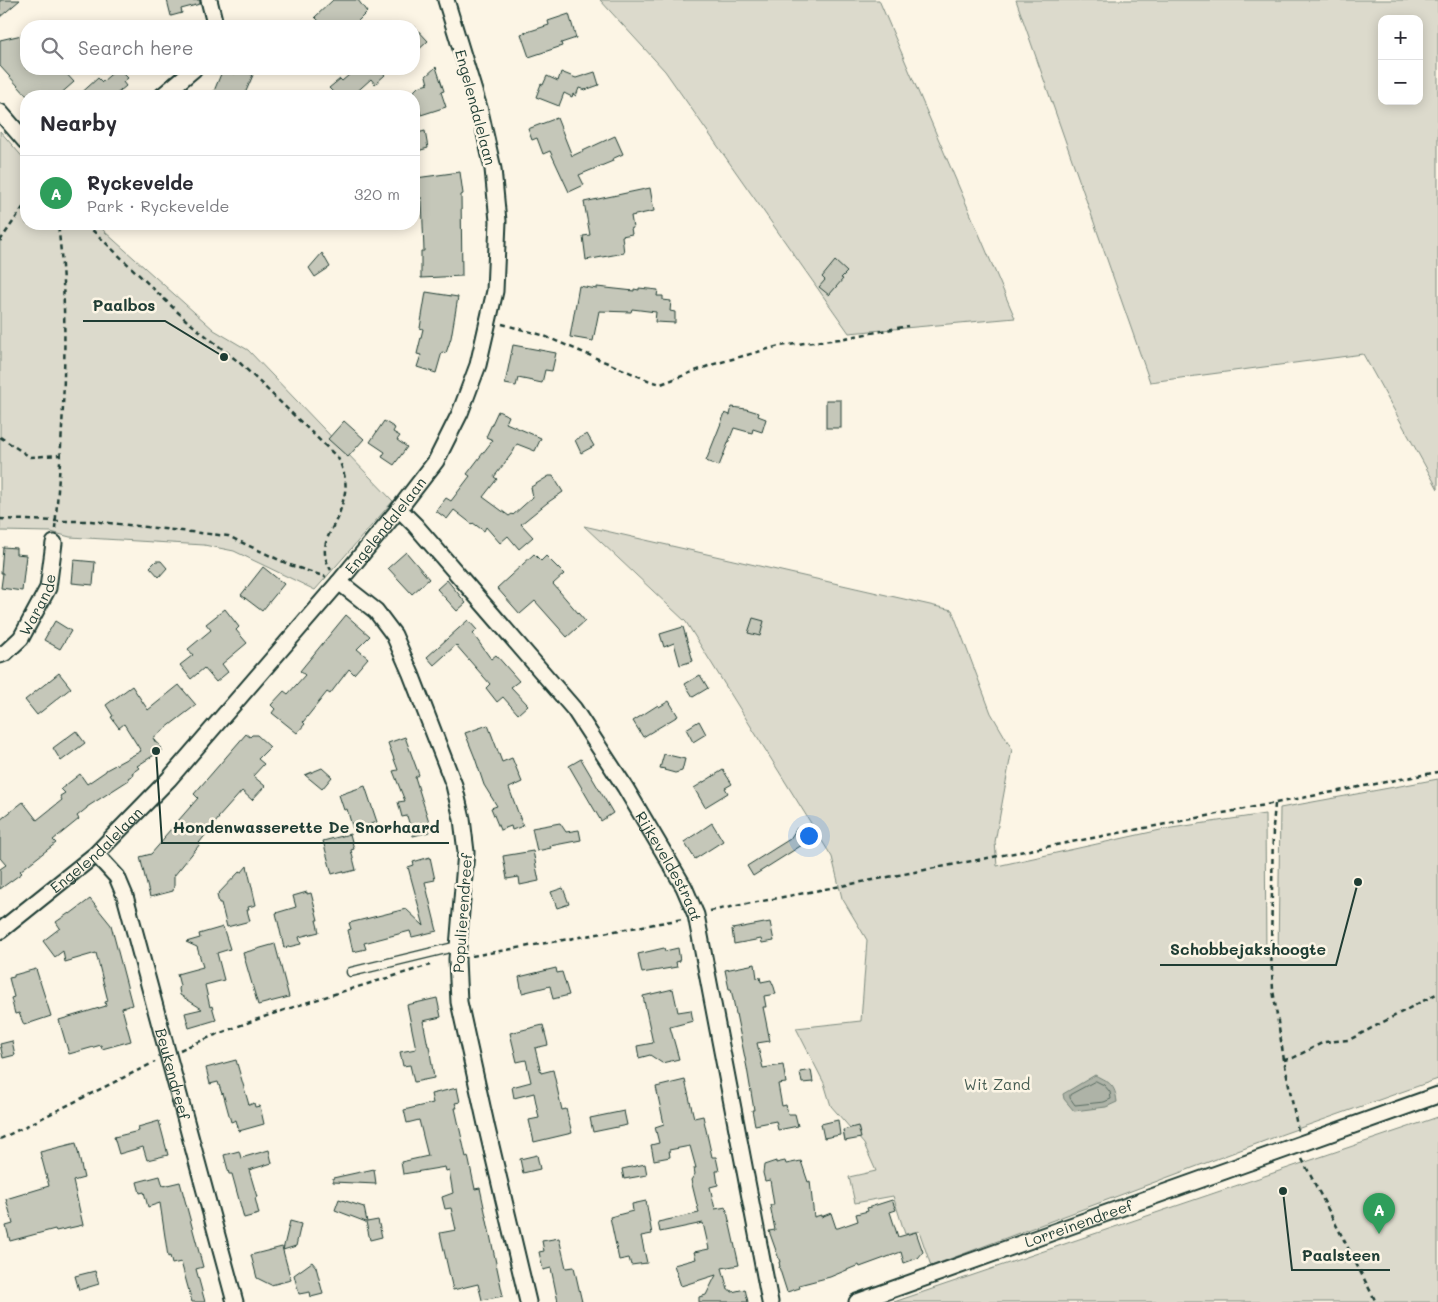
<!DOCTYPE html>
<meta charset="utf-8">
<style>
:root{--surface:#fff;--page:#f2f2f3;--text:#2b2b33;--muted:#7c7c81;--line:#e1e1e2;--accent:#db2777}
body{margin:0;font-family:Mali,sans-serif;background:var(--page);color:var(--text)}
.controls{position:absolute;right:15px;top:15px;display:grid;overflow:hidden;border-radius:10px;box-shadow:0 2px 12px #0003}
.controls button{width:45px;height:45px;display:grid;place-items:center;padding:0;border:0;border-bottom:1px solid var(--line);background:var(--surface);color:var(--text);font:25px sans-serif}
.you{position:absolute;left:808px;top:835px;width:18px;height:18px;margin:-12px;border:4px solid #fff;border-radius:50%;background:#1a73e8;box-shadow:0 0 0 8px #1a73e833}
.badge{display:grid;place-items:center;width:32px;height:32px;border-radius:50%;background:var(--accent);color:#fff;font-size:16px;font-weight:700}
.pin{position:absolute;translate:-50% -41px;filter:drop-shadow(0 1px 2px #0008)}
.pin::after{content:'';position:absolute;top:26px;width:18px;height:15px;background:inherit;clip-path:polygon(0 0,100% 0,50% 100%)}
.list{margin:0;padding:0;list-style:none}
h2{display:flex;justify-content:space-between;align-items:center;height:65px;margin:0;padding:0 20px;font-size:21px}
h2 small{font-size:16px;font-weight:400;color:var(--muted)}
.list li{display:grid;grid-template-columns:32px 1fr auto;gap:15px;align-items:center;box-sizing:border-box;height:75px;padding:0 20px;border-top:1px solid var(--line)}
.list b{display:block;font-size:19px;white-space:nowrap}
.list p{margin:0;font-size:16px;white-space:nowrap;color:var(--muted)}
.list em{font-size:16px;font-style:normal;color:var(--muted)}
.icon{flex:none;width:28px;height:28px;fill:none;stroke:currentColor;stroke-width:2;stroke-linecap:round;stroke-linejoin:round}
.map{position:relative;flex:none;width:1438px;height:1302px;overflow:hidden}
.search{position:absolute;background:var(--surface);box-shadow:0 2px 12px #0003;left:20px;top:20px;width:400px;height:55px;display:flex;align-items:center;gap:12px;box-sizing:border-box;padding:0 18px;border-radius:20px;color:var(--muted);font-size:19px}
.panel{position:absolute;background:var(--surface);box-shadow:0 2px 12px #0003;left:20px;top:90px;width:400px;height:140px;border-radius:20px}
.map>svg:first-child{display:block}
.green{fill:#dcdacc;stroke:#7e8c80;fill-rule:evenodd}
.water{fill:#aeb3a7;stroke:#758479}
.lines{fill:none;stroke-linecap:round;stroke-linejoin:round}
.shore{stroke:#586c62;stroke-width:1}
.building{fill:#c5c7b9;stroke:#1f3d34}
.lane-casing{stroke:#1f3d34;stroke-width:11}
.street-casing{stroke:#1f3d34;stroke-width:19}
.path{stroke:#1f3d34;stroke-width:2.5;stroke-dasharray:5 4;stroke-linecap:butt}
.lane{stroke:#fcf5e5;stroke-width:8}
.street{stroke:#fcf5e5;stroke-width:15}
.labels{text-anchor:middle;dominant-baseline:central;stroke-width:5;stroke-linejoin:round;paint-order:stroke}
.street-label{font-size:15px;fill:#1f3d34;stroke:#fcf5e5}
.park-label{font-size:15px;fill:#455c52;stroke:#fcf5e5}
.leader{fill:none;stroke:#1f3d34;stroke-width:2}
.callout-dot{fill:#1f3d34;stroke:#fcf5e5;stroke-width:2}
.callout-label{font-size:16px;text-anchor:middle;font-weight:bold;fill:#1f3d34;stroke:#fcf5e5;stroke-width:5;stroke-linejoin:round;paint-order:stroke}
</style>
<div class="map">
<svg width="1438" height="1302" viewBox="0 0 1438 1302">
<rect width="100%" height="100%" fill="#fcf5e5"/>
<filter id="ink" filterUnits="userSpaceOnUse"><feTurbulence type="fractalNoise" baseFrequency=".02" numOctaves="2"/><feDisplacementMap in="SourceGraphic" scale="10" xChannelSelector="R" yChannelSelector="G"/><feConvolveMatrix kernelMatrix="1 2 1 2 8 2 1 2 1" color-interpolation-filters="sRGB"/></filter>
<g filter="url(#ink)">
<!-- green -->
<g class="green">
<path d="M600 0H879L1015 318 849 333 665 71Z"/>
<path d="M1016 0H1438V489L1363 354 1150 382ZM1382 19H1419V101H1382Z"/>
<path d="M0 131 26 161V224H98L105 232 214 330 248 350 393 501 315 590 234 551 204 545 70 537 51 532 0 531Z"/>
<path d="M584 526 952 610 991 713 1012 749 995 842 997 866 1165 829 1265 814 1266 957 1278 956 1280 808 1438 779V1079L1283 1134 931 1266 919 1231 905 1234 893 1196 855 1203 849 1177 876 1171 864 1144 831 1106 824 1083 796 1028 861 1021 867 940 842 898 832 857 686 622Z"/>
<path d="M1438 1117V1302H894Z"/>
</g>
<!-- water -->
<path class="water" d="M1095 1075C1110 1083 1115 1084 1117 1102L1106 1107 1074 1111 1064 1099 1063 1094Z"/>
<g class="lines">
<!-- shore -->
<path class="shore" d="M1096 1081 1104 1085 1110 1092 1111 1099 1104 1102 1075 1105 1070 1098V1095Z"/>
</g>
<!-- building -->
<g class="building">
<path d="M0 0H20L0 17Z"/>
<path d="M167 0H200V4L181 9 182 13 171 16Z"/>
<path d="M333 0H358L367 12 353 26H324L315 17Z"/>
<path d="M569 14 576 38 561 43 562 46 529 57 521 34 549 25 548 21Z"/>
<path d="M414 26 428 41 414 54Z"/>
<path d="M26 34V69H58L61 71 63 70 74 82 58 96H27L0 66V40Z"/>
<path d="M436 67 444 91 441 92 446 107 421 115 414 91 418 87 428 84 426 76Z"/>
<path d="M117 69H119L128 78 123 82 126 86 114 96H78L98 78 102 82Z"/>
<path d="M223 69 235 74 237 69H240L253 75 244 96H212Z"/>
<path d="M356 69H383L381 70 385 75 375 84 371 79 352 96H337L329 88 340 79 342 81Z"/>
<path d="M561 72 576 78 595 72 599 85 585 90 579 88 576 96 573 94 572 97 564 93 559 106 536 97 541 84 543 85 547 76 558 81Z"/>
<path d="M557 118 572 156 615 136 623 154 612 159 613 161 579 175 584 185 569 192 550 151 543 154 537 138 532 140 528 129Z"/>
<path d="M425 131 428 148 414 152V134Z"/>
<path d="M460 172 463 194 461 195 462 276 421 278V251H424L422 198H419L416 178Z"/>
<path d="M650 188 654 211 631 216 633 228H631L632 234 622 236 624 253 586 260 583 236 590 235 584 202Z"/>
<path d="M322 253 330 267 315 277 309 268Z"/>
<path d="M835 261 847 272 841 278 843 279 829 295 819 287 825 280 822 277Z"/>
<path d="M579 286 597 289V287L634 291V289L639 290V288L658 290 657 296H663V300L671 301 670 311 675 312V323L655 322 656 312 632 309 631 312 599 311 593 341 570 337Z"/>
<path d="M426 292 458 297 451 338 446 353 442 352 436 373 417 367 421 355 417 354 423 329 420 328Z"/>
<path d="M513 345 556 353 552 371 545 370 542 383 518 378 516 386 505 384Z"/>
<rect x="826" y="400" width="15" height="28"/>
<path d="M732 407 746 409 759 413 758 416 766 419 762 432 753 429 752 433 734 428 719 466 706 461 725 413 730 415Z"/>
<path d="M498 411 509 416 506 423 541 438 535 451 517 444 513 452 494 477 497 479 483 497 509 516 512 514 513 515 533 497 531 487 549 476H553L563 492 547 503 521 524 533 537 519 549 508 536 500 543 486 527 484 531 473 523 472 524 454 510 447 519 436 511 446 498 451 501 470 476 467 474 493 440 486 437Z"/>
<path d="M344 421 364 439 348 457 328 439Z"/>
<path d="M384 421 395 428 393 432 400 436 397 440 407 447 394 465 382 457 385 452 370 442Z"/>
<path d="M587 434 594 446 581 453 575 440Z"/>
<path d="M3 547 16 548V554L26 555 22 591 1 588 3 573H1Z"/>
<path d="M406 552 429 579 412 594 388 568Z"/>
<path d="M534 554 541 561 546 556 564 574 553 584 585 621 567 637 535 601 520 614 497 588Z"/>
<path d="M74 560 95 562 93 585 72 583Z"/>
<path d="M156 561H161L167 568 159 577 150 567Z"/>
<path d="M263 567 284 584 262 611 241 595Z"/>
<path d="M447 580 466 603 457 611 437 589Z"/>
<path d="M225 609 239 627 236 630 247 643 222 664 228 672 216 682 204 668 191 679 180 665 193 655 188 649 211 630 206 624Z"/>
<path d="M346 615 370 636 357 649 368 658 354 674 349 669 330 694 327 692 303 722 305 724 297 733 272 713 275 709 271 705 284 691 288 694 305 675 300 671Z"/>
<path d="M753 618 764 621 760 636 748 633Z"/>
<path d="M468 620 477 630 473 634 491 659 496 655 519 681 511 687 528 705 518 714 503 697 497 702 486 688 490 684 456 645 434 665 427 657Z"/>
<path d="M55 621 71 631 60 649 44 640Z"/>
<path d="M683 627 693 661 680 665 674 643 664 647 660 634Z"/>
<path d="M59 673 71 688 37 715 25 700Z"/>
<path d="M700 675 708 688 693 697 685 684Z"/>
<path d="M179 685 196 705 153 738 156 743H158L162 750 137 766 139 768 132 773 133 775 128 778 129 780 87 807V808L77 816 79 819 53 840 56 843 20 871 22 873 0 889V869L6 865 0 858V820L23 802 37 820 62 800 60 796 65 793 61 789 80 774 87 784 106 771V770L141 751 124 724 119 728 111 717 113 716 106 705 132 686 148 710Z"/>
<path d="M669 701 678 716 643 737 633 721 658 705 659 707Z"/>
<path d="M699 721 706 734 693 742 686 729Z"/>
<path d="M488 725 502 762 512 758 522 782 509 788 523 826 512 830 511 826 500 830 491 808 497 806 484 785 475 758 465 733Z"/>
<path d="M76 731 85 743 61 761 53 748Z"/>
<path d="M246 734 250 737 252 735H257L270 747 258 759 264 764 253 776 265 786 252 800 242 791 218 818H219L199 843 200 844 174 876V886L173 891 150 897 140 857 151 854 165 838 164 837 198 798 194 794Z"/>
<path d="M405 737 419 775 415 777 430 825 428 826 429 832 413 836 407 816 402 817 398 802 405 801 393 771 398 770 388 743Z"/>
<path d="M664 754 685 759 682 771 675 773 664 770 665 769 660 768Z"/>
<path d="M581 759 613 813 601 821 569 766Z"/>
<path d="M322 768 332 777 322 789 305 775Z"/>
<path d="M723 770 732 784 725 788 728 793 705 807 694 788Z"/>
<path d="M365 786 377 822 353 829 347 809 344 810 339 795Z"/>
<path d="M560 823 566 832 579 830 581 840 550 846 551 848 537 851 532 828Z"/>
<path d="M712 823 723 841 695 859 684 842Z"/>
<path d="M797 828 806 833 810 840 753 876 747 866 790 839Z"/>
<path d="M350 834 354 849 351 850 356 870 344 873 343 871 332 874 323 841Z"/>
<path d="M533 851 539 881 520 885 519 877 507 879 503 856Z"/>
<path d="M430 857 435 880 425 882 437 931 412 937 410 931 364 943 366 949 353 952 348 930 351 929 349 923 406 909 424 926 408 867 414 865 413 862Z"/>
<path d="M247 866 256 905 248 907 249 910H247L250 921 227 927 221 903H219L217 895 240 871 242 872Z"/>
<path d="M563 888 569 904 557 908 551 892Z"/>
<path d="M307 892V894L311 893 318 920H316L319 932 299 937 301 944 284 948 276 913 296 907 293 896Z"/>
<path d="M90 899 111 925 132 1005 122 1008 131 1041 102 1049 101 1045 69 1054 59 1020 106 1006 105 1002 108 1001 96 953 65 962 63 951 55 957 43 941 60 928 56 922 69 913 70 914Z"/>
<path d="M770 922 774 941 762 943 761 939 734 944 732 929Z"/>
<path d="M223 927 230 949 217 953 224 980 205 985 210 1007 212 1006 216 1020 189 1028 185 1013 202 1009 180 995 179 989 180 986 177 974 203 967 197 947 186 942 200 938 199 934Z"/>
<path d="M275 944 289 997 258 1005 243 953Z"/>
<path d="M664 948 665 951 678 948 680 961 676 962 677 967 642 973 638 954Z"/>
<path d="M755 964 757 978 760 977 761 982 771 980 774 987 776 994 764 996 766 1007H763L770 1041 757 1043 763 1068 783 1065 786 1083 778 1084 782 1106 786 1105 788 1114H795L798 1126 778 1130 776 1121 755 1125 752 1110H754L747 1068 731 989H729L725 970Z"/>
<path d="M556 968 557 973 562 972 569 995 553 999 550 986 522 993 519 977Z"/>
<path d="M36 969 51 1016 24 1025 19 1013 15 1014 11 998 14 997 9 978 14 977V975Z"/>
<path d="M673 989 678 1012 691 1010 693 1021 670 1027 679 1059 662 1063 650 1055 639 1058 637 1046 653 1043 643 996Z"/>
<path d="M437 998 441 1017 423 1021 428 1046H429L434 1078 414 1082 410 1065 403 1066 400 1052 416 1049 407 1005Z"/>
<path d="M543 1025 548 1045 535 1048 541 1073 553 1070 562 1110 566 1109 572 1133 534 1142 529 1120 539 1118 534 1093 514 1098 512 1087 531 1082 526 1060 517 1062 510 1033Z"/>
<path d="M12 1041 15 1055 3 1058 0 1044Z"/>
<path d="M236 1060 249 1105 254 1103 255 1107 260 1106 264 1124 239 1131 236 1120 231 1122 223 1093 222 1094 218 1082 210 1084 206 1068Z"/>
<path d="M811 1070 813 1082 802 1083 800 1072Z"/>
<path d="M685 1080 694 1118 703 1116 712 1157H716L719 1171H716L718 1185 710 1187 715 1209 726 1207 739 1265 722 1268 728 1290H731L732 1292 745 1289 748 1302H699V1297L706 1295 716 1275 681 1286 674 1265 696 1259 694 1252 709 1249 703 1223 660 1232 658 1222 699 1213 691 1180 695 1174 694 1168H696L690 1146 669 1150 670 1157 654 1160 651 1145 659 1143 655 1127 664 1124 656 1087Z"/>
<path d="M457 1088 460 1102 455 1103 457 1108H455L466 1157 468 1156 475 1189 480 1188 503 1296 482 1300 478 1284 453 1290 440 1233 456 1230 451 1208 445 1209 442 1197 453 1193 449 1170 446 1171 445 1167 403 1174 401 1162 428 1156 419 1120 407 1123 404 1110 433 1103 431 1094Z"/>
<path d="M624 1111 627 1125 593 1132 590 1118Z"/>
<path d="M838 1120 840 1135 824 1138 821 1124Z"/>
<path d="M159 1121 168 1155 147 1160 143 1147 119 1154 114 1137 139 1131 138 1127Z"/>
<path d="M858 1126 861 1138 845 1141 843 1130Z"/>
<path d="M76 1143 84 1178 73 1181 83 1225 56 1231 55 1229 10 1241 6 1226 13 1224 6 1199 49 1186 40 1152Z"/>
<path d="M269 1150 272 1163 249 1170 257 1197 255 1198 259 1214 244 1218 232 1174H229L224 1155 239 1151 241 1158Z"/>
<path d="M537 1155 540 1169 523 1173 520 1159Z"/>
<path d="M776 1161V1163L785 1161 786 1164 801 1161 808 1182 810 1181 814 1217 821 1215V1217L831 1213 836 1228H838L858 1221 856 1214 868 1211 867 1208 892 1200 896 1210 890 1212 898 1237 916 1232 923 1252 918 1258 904 1263 901 1252 860 1267 859 1265 830 1277 799 1285 800 1288 787 1292 779 1267H780L779 1262H780L769 1231 775 1230 770 1205H774L770 1180 765 1181 763 1173 764 1165Z"/>
<path d="M645 1164 647 1175 624 1179 622 1169Z"/>
<path d="M374 1169 376 1184 333 1182V1178Z"/>
<path d="M160 1176 163 1186 180 1182 203 1267 196 1269 205 1302H192L181 1262 172 1264 170 1256 168 1257 160 1203 148 1207 144 1192 140 1193 137 1182Z"/>
<path d="M339 1199 364 1207 367 1222 378 1220 382 1237 370 1240 366 1222 335 1210Z"/>
<path d="M646 1201 652 1234 641 1236 647 1263 631 1265 629 1258 619 1260 610 1217 633 1211 632 1204Z"/>
<path d="M290 1221 301 1224 296 1246 283 1250Z"/>
<path d="M559 1238 566 1268 574 1267 582 1302H558L551 1268 543 1270 539 1252 544 1251 542 1241Z"/>
<path d="M282 1247 291 1280 271 1285 257 1278 251 1255Z"/>
<path d="M312 1262 316 1267 323 1294 311 1297 310 1292 299 1294 294 1275Z"/>
<path d="M95 1271 99 1284 79 1290 75 1276Z"/>
</g>
<g class="lines">
<!-- lane casing -->
<g class="lane-casing">
<path id="lane" d="M351 972 458 946"/>
</g>
<!-- street casing -->
<g class="street-casing">
<g id="street">
<path d="M209 0 214 20 213 26"/>
<path d="M162 96 194 69"/>
<path d="M0 112 26 142"/>
<path id="s1" d="M399 509 415 525 574 709 625 787 684 887 696 915 770 1302"/>
<path d="M339 582 376 611 394 635 411 674 454 785 462 819 466 852 457 959 459 1002 487 1129 528 1302"/>
<path id="s2" d="M0 655 5 653 21 638 48 588 54 543"/>
<path id="s3" d="M96 854 117 877 125 896 235 1302"/>
<path id="s4" d="M0 931 96 854 169 779 339 582 399 509 436 461 460 413 478 365 495 291 498 221 493 169 480 111 446 0"/>
<path id="s5" d="M857 1302 1438 1095"/>
</g>
</g>
<!-- path -->
<g class="path">
<path d="M86 224 186 320 240 363 338 458C343 469 347 480 345 492 344 498 342 505 340 511 332 533 316 546 331 570"/>
<path d="M0 241 26 203"/>
<path d="M502 324 542 335 650 381 661 384 711 365 779 346 840 339 908 326"/>
<path d="M0 437 30 457 60 455"/>
<path d="M0 519 56 521H91L228 536 290 565 326 577"/>
<path d="M55 529C63 429 70 323 58 224"/>
<path d="M1275 804 1273 827 1271 952 1273 990 1284 1060 1298 1131"/>
<path d="M710 911 1438 772"/>
<path d="M472 956 683 919"/>
<path d="M180 1050C260 1014 346 991 430 965"/>
<path d="M1284 1060 1293 1058 1324 1042 1349 1040 1438 993"/>
<path d="M0 1139 155 1062"/>
<path d="M1302 1159 1376 1302"/>
</g>
<!-- lane -->
<use href="#lane" class="lane"/>
<!-- street -->
<use href="#street" class="street"/>
</g>
</g>
<g class="labels">
<!-- street labels -->
<g class="street-label">
<text transform="translate(476 107) rotate(75)">Engelendalelaan</text>
<text stroke="none"><textPath href="#s4" startOffset="561">Engelendalelaan</textPath></text>
<text stroke="none"><textPath href="#s2" startOffset="65">Warande</textPath></text>
<text stroke="none"><textPath href="#s4" startOffset="126">Engelendalelaan</textPath></text>
<text stroke="none"><textPath href="#s1" startOffset="450">Rijkeveldestraat</textPath></text>
<text transform="translate(462 913) rotate(-86)">Populierendreef</text>
<text stroke="none"><textPath href="#s3" startOffset="236">Beukendreef</textPath></text>
<text stroke="none"><textPath href="#s5" startOffset="235">Lorreinendreef</textPath></text>
</g>
<!-- park labels -->
<g class="park-label">
<text x="997" y="1084">Wit Zand</text>
</g>
</g>
<!-- callouts -->
<path class="leader" d="M224 357L165 321H83M156 751L162 843H449M1358 882L1336 965H1160M1283 1191L1292 1270H1390"/>
<g class="callout-dot">
<circle cx="224" cy="357" r="5"/>
<circle cx="156" cy="751" r="5"/>
<circle cx="1358" cy="882" r="5"/>
<circle cx="1283" cy="1191" r="5"/>
</g>
<g class="callout-label">
<text x="124" y="311">Paalbos</text>
<text x="306" y="833">Hondenwasserette De Snorhaard</text>
<text x="1248" y="955">Schobbejakshoogte</text>
<text x="1341" y="1261">Paalsteen</text>
</g>
</svg>
<div class="controls">
<button>+</button>
<button>−</button>
</div>
<div class="you"></div>
<div class="pin badge" style="left:1379px;top:1234px;background:#2e9e5b">A</div>
<div class="search"><svg class="icon" aria-label="search" viewBox="0 0 24 24"><circle cx="10" cy="10" r="6"/><path d="M15 15l6 6"/></svg>Search here</div>
<section class="panel">
<h2>Nearby<small></small></h2>
<ul class="list">
<li><span class="badge" style="background:#2e9e5b">A</span><div><b>Ryckevelde</b><p>Park · Ryckevelde</p></div><em>320 m</em></li>
</ul>
</section>
</div>
